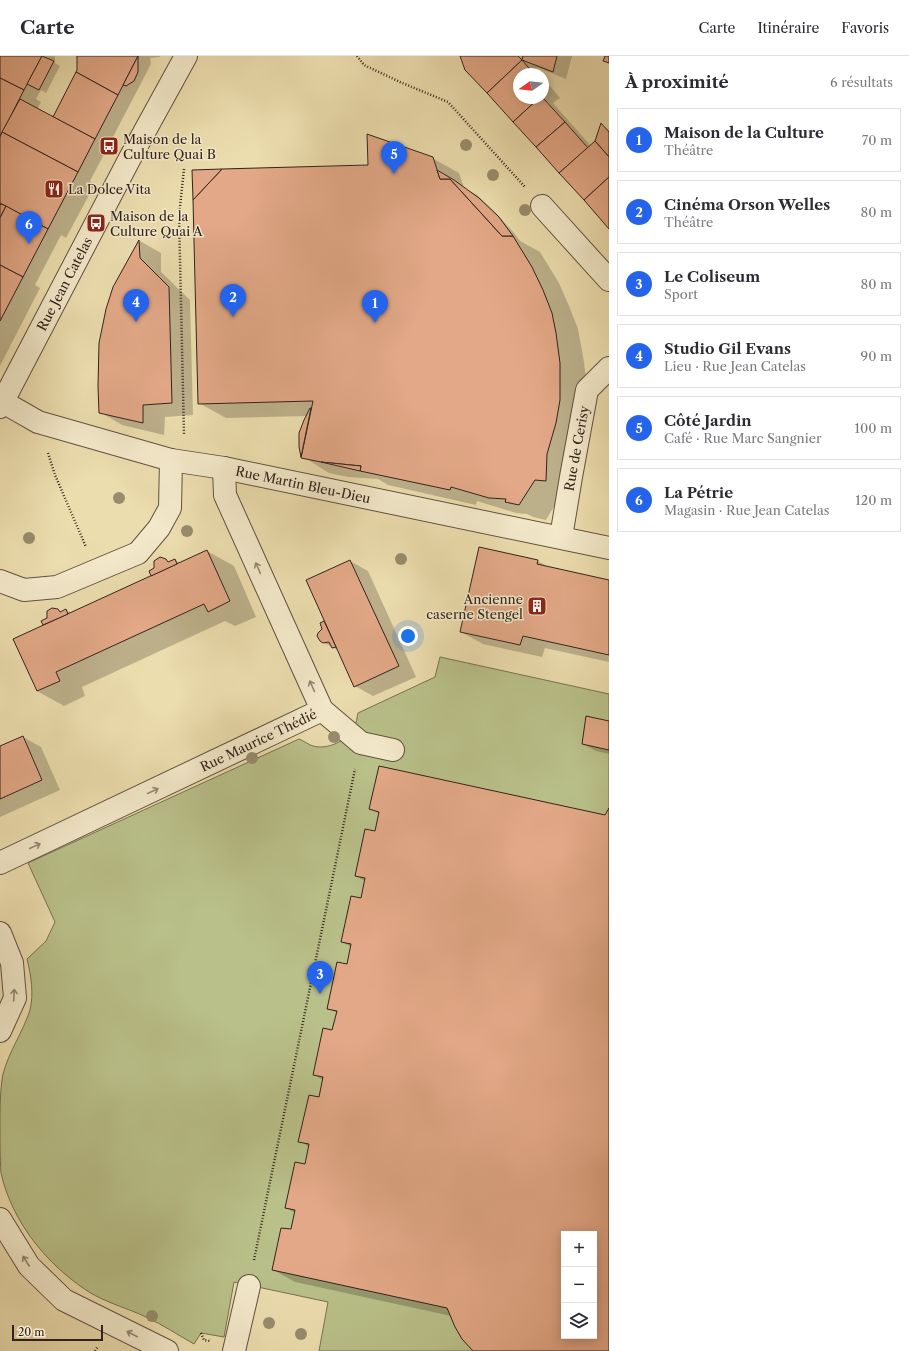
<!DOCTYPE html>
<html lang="fr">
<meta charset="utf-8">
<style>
:root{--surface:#fff;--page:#f2f2f3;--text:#2b2b33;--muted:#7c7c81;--line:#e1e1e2;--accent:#2563eb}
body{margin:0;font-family:"Libre Caslon Text",serif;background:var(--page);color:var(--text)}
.controls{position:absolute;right:12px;bottom:12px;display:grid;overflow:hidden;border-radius:0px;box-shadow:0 2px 10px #0003}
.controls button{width:36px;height:36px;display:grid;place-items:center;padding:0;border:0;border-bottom:1px solid var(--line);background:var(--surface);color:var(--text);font:20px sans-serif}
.compass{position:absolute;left:513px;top:12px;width:36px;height:36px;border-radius:50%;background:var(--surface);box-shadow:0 2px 10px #0003;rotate:255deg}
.scale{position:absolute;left:12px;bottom:10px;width:91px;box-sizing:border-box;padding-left:4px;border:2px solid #33231c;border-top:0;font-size:11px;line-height:14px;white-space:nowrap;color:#33231c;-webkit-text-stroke:3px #f3e9ca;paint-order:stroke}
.you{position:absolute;left:408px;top:580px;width:14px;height:14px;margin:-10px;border:3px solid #fff;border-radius:50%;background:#1a73e8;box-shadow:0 0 0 6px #1a73e833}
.badge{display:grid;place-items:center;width:26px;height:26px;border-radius:50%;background:var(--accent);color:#fff;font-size:13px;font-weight:700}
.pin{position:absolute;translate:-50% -33px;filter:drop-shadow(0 1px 2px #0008)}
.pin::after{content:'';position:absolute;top:21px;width:14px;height:12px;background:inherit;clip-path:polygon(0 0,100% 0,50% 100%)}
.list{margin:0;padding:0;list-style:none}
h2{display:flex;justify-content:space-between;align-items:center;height:52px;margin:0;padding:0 16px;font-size:17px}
h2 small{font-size:13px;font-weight:400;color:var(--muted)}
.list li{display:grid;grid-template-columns:26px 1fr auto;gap:12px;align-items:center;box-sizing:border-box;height:64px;margin:0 8px 8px;padding:0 8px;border:1px solid var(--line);border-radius:0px}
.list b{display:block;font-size:15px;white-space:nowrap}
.list p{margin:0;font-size:13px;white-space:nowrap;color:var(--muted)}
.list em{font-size:13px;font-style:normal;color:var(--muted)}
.icon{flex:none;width:22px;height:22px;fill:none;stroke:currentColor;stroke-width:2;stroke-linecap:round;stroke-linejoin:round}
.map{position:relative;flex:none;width:609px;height:1295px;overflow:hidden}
header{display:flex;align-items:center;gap:24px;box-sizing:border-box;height:56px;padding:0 20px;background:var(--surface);border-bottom:1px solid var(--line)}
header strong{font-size:19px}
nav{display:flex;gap:22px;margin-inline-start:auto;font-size:14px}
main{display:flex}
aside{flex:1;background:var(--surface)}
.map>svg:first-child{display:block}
.green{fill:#b9c089;stroke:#767252;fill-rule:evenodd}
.shadow{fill:#0003;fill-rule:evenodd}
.building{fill:#e2a887;stroke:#33231c;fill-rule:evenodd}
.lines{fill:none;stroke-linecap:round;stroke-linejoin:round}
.minor-casing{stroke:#615240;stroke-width:24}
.path{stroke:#33231c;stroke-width:2.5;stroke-dasharray:1 2;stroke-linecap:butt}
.minor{stroke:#f3e9ca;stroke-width:22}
.tree{fill:#988c6d}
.oneway{stroke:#938673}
.labels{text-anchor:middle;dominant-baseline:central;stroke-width:3;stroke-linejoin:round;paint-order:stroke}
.poi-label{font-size:13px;fill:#33231c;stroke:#f3e9ca;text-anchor:start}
.street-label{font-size:13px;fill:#33231c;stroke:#f3e9ca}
</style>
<header>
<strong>Carte</strong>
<nav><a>Carte</a><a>Itinéraire</a><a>Favoris</a></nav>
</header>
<main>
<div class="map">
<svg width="609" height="1295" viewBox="0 0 609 1295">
<rect width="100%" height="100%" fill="#ecddae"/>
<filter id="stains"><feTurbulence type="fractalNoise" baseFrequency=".005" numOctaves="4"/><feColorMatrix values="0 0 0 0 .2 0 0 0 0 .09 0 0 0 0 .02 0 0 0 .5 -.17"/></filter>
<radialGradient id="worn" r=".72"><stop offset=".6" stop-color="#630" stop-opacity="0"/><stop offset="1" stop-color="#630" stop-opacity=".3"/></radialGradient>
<!-- green -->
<path class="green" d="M440 601 609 638V1295H319L328 1246 234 1226 224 1281 201 1277 194 1288C178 1279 163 1269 146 1261 127 1252 107 1247 89 1236 47 1209 12 1166 1 1117 0 1103 0 1084 0 1069 0 1052 0 1034 3 1018 9 995 23 976 30 954 34 938 31 919 27 903L46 885 55 866 28 807 299 683C304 685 309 689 313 690 328 694 346 685 354 672 356 668 357 662 358 657L435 621ZM564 1178H594V1280H564Z"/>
<!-- shadow -->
<g class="shadow">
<path d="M0 0H55V7L60 10 46 37 41 34 36 43 41 46 37 54 53 62 78 14V0H160V1L150 2 151 8 90 125 95 128 66 182 61 179 35 229 40 232 0 310Z"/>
<path d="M461 0H572L566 23 536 11 539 15 538 16 539 18H519V42H543V22L560 42 553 47 591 90 596 86 602 69 609 74V171Z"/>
<path d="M432 102 459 117 464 132 477 139 495 156 514 177 520 185 540 196 559 227 569 250 578 273 584 306 586 323 561 439 546 464 533 461 527 458 516 457 477 445 476 449 388 429 378 423 348 421 329 417 302 400 300 378 307 360 226 362 199 347 369 110Z"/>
<path d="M140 185 161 197V216L190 244 193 359 165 361 164 379 122 369 100 356 114 232Z"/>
<path d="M480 492 538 505 550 512 609 525V606L545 592 542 601 483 588 461 576Z"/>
<path d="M207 495 234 510 256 561 235 570 225 565 82 631 85 640 64 650 37 635 44 570 42 565 48 563 58 554 62 556 66 554 71 557 152 520 166 504 169 506 175 504 180 507Z"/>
<path d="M350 505 368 515 416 621 373 640 355 630 339 595 321 585 324 566 327 568Z"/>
<path d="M609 666V698L596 695 583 688Z"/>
<path d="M23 681 41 691 60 734 0 761V691Z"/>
<path d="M371 753 605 760 609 754V1295H475L451 1260 295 1226 273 1214 292 1175 295 1157 286 1152 306 1109 309 1091 300 1085 319 1042 323 1024 314 1019 333 976 337 957 328 952 347 909 351 891 342 886 361 843 365 825 356 820 376 776 380 758ZM564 1178H594V1280H564Z"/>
</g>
<!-- building -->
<g class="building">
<path d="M0 0H42L24 34 0 22Z"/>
<path d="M42 0 54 5 39 34 27 28Z"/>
<path d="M77 0H138L118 39 76 16 77 14Z"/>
<path d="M138 0V16L134 25 126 30 123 29Z"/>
<path d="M460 0H518L522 4 487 37 465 14Z"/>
<path d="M523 0H557L553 16 522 4Z"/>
<path d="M605 0H609V7L603 5Z"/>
<path d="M522 4 534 18H519V42H539L513 66 487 37Z"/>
<path d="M76 16 118 39 95 83 53 61Z"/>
<path d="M0 22 24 34 0 81Z"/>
<path d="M543 28 548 34 543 38Z"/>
<path d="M539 42H543L565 66 536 91 513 66Z"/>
<path d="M20 43 95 83 78 116 2 76Z"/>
<path d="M565 66 588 92 559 117 536 91Z"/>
<path d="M601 67 609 76V101L595 85Z"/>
<path d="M2 76 78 116 48 173 0 147V81Z"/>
<path d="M367 78 433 101 440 123H450L502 180H513L532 211 543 234 552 257 556 277 560 307V344L556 367 547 398 546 425 535 424 519 449 505 446 506 443 489 442 451 431 450 434 360 415 361 410 321 406 301 402 313 345 198 348 193 144 222 113 368 109Z"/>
<path d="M595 85 609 101V121L584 144 559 117Z"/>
<path d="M222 113 193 144 192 114Z"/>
<path d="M437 114 454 124 479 142 499 161 513 180H502L450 123H440Z"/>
<path d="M609 121V173L584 144Z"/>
<path d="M1 148 6 150 0 162V149Z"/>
<path d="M6 150 48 173 23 221 0 209V162Z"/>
<path d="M139 184 140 202 169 231 172 347 143 349V367L99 357 98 330 99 287 106 253 113 231Z"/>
<path d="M0 209 23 221 0 265Z"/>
<path d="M310 352H311L301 401 299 391V377L304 364Z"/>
<path d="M321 406 361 410 360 415Z"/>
<path d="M479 491 538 504 537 508 609 524V599L523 580 520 589 460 576Z"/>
<path d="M207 494 230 545 208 556 204 548 56 616 60 625 37 635 13 583Z"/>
<path d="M160 501 166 503 168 506 175 503 177 508 151 520 149 515 154 512V505Z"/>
<path d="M350 504 399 610 354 631 306 524Z"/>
<path d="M52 552 58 553 60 556 66 553 68 558 43 569 41 565 47 562V555Z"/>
<path d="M324 565 336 591 332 592 329 586 323 587 320 585 317 580 318 577 322 573 320 567Z"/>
<path d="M586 660 609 665V694L582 688Z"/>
<path d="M23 680 42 724 0 743V690Z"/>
<path d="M379 710 605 759 609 752V1295H473L462 1283 455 1271 447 1252 272 1214 281 1172 291 1173 295 1154 285 1152 295 1106 305 1108 309 1088 298 1086 309 1039 319 1041 323 1021 313 1019 323 972 332 974 337 955 327 953 337 906 347 908 351 888 341 886 351 840 361 842 365 822 355 820 365 773 375 775 379 756 369 753ZM564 1178H594V1280H564Z"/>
</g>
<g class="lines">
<!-- minor casing -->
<g class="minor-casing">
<g id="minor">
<path d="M542 150 609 224"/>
<path id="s1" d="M3 346 38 366 171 404 224 412 609 492"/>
<path id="s2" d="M0 351 130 102 186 0"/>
<path id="s3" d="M561 481 571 421 587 334 609 312"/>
<path d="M0 525 24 534 57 531 138 497 159 472 170 452 171 404"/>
<path d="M322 654 361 687 393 694"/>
<path id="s4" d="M0 807 322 654 225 439 224 412"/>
<path d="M0 877 12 907 15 942 0 975"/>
<path d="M0 1163 29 1210 64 1244 167 1295"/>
<path d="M234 1295 249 1230"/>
</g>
</g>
<!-- path -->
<g class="path">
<path d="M357 0 364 9 400 26 448 46 525 131"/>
<path d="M184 113 179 160 184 378"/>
<path d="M48 397 55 419 86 491"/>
<path d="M254 1204 355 713"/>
<path d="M201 1277 204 1284 210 1285"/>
<path d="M95 1295 98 1290"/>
</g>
<!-- minor -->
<use href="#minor" class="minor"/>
</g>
<!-- trees -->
<g class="tree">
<circle cx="466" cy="89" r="6"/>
<circle cx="493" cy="119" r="6"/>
<circle cx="525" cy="154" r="6"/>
<circle cx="119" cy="442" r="6"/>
<circle cx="187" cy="475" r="6"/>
<circle cx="29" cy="482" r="6"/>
<circle cx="401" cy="503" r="6"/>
<circle cx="334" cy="681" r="6"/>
<circle cx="252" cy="702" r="6"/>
<circle cx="152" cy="1260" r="6"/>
<circle cx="269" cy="1267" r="6"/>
<circle cx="301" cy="1278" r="6"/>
</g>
<!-- one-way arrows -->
<defs><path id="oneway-shaft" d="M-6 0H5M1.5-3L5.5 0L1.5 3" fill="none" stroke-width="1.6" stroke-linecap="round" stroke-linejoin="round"/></defs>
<g class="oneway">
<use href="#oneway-shaft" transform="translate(258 512) rotate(-114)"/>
<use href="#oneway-shaft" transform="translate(312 630) rotate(-114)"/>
<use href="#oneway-shaft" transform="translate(153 735) rotate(-25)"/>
<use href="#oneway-shaft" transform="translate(35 790) rotate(-25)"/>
<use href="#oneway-shaft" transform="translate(14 939) rotate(-87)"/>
<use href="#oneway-shaft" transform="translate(26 1205) rotate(-123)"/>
<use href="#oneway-shaft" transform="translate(132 1278) rotate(-153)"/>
</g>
<!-- icons -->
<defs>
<g id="bus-square" transform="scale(1)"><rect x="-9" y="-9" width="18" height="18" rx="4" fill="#8f2418" stroke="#f3e9ca"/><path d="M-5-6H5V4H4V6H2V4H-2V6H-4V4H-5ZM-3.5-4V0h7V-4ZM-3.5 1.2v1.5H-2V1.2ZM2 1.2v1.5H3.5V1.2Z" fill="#fff"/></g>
<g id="restaurant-square" transform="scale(1)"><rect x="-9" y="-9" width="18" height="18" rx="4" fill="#8f2418" stroke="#f3e9ca"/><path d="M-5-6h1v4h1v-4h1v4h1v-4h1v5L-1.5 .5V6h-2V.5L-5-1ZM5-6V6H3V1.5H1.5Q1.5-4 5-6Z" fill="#fff"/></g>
<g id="building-square" transform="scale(1)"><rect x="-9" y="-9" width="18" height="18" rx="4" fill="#8f2418" stroke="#f3e9ca"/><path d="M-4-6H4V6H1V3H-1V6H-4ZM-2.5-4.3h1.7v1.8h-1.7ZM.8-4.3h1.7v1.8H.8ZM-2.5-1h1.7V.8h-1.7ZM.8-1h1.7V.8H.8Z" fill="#fff"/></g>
</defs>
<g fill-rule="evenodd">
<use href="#bus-square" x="109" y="90"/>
<use href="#restaurant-square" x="54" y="133"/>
<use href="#bus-square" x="96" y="167"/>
<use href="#building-square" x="537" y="550"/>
</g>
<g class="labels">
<!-- poi labels -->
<g class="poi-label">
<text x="123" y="83">Maison de la<tspan x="123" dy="15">Culture Quai B</tspan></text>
<text x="68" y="133">La Dolce Vita</text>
<text x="110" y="160">Maison de la<tspan x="110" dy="15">Culture Quai A</tspan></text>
<text x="523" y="543" text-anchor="end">Ancienne<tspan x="523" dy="15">caserne Stengel</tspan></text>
</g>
<!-- street labels -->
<g class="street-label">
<text stroke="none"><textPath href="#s2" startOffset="139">Rue Jean Catelas</textPath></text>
<text stroke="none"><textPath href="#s3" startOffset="90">Rue de Cerisy</textPath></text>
<text stroke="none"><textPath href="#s1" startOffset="313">Rue Martin Bleu-Dieu</textPath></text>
<text stroke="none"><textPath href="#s4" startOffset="286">Rue Maurice Thédié</textPath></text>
</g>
</g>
<rect width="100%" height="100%" filter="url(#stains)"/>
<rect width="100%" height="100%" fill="url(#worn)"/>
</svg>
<div class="controls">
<button>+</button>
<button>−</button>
<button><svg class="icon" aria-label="layers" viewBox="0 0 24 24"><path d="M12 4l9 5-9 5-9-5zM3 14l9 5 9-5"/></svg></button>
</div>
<svg class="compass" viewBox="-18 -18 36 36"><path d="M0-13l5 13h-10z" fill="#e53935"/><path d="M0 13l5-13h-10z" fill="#7c7c81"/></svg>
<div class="scale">20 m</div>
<div class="you"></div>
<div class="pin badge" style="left:375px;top:267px">1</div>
<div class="pin badge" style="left:233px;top:261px">2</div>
<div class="pin badge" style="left:320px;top:938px">3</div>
<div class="pin badge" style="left:136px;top:266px">4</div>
<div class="pin badge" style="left:394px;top:118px">5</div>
<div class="pin badge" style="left:29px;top:188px">6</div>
</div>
<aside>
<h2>À proximité<small>6 résultats</small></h2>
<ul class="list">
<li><span class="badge">1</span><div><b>Maison de la Culture</b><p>Théâtre</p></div><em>70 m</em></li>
<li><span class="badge">2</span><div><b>Cinéma Orson Welles</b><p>Théâtre</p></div><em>80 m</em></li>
<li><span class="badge">3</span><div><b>Le Coliseum</b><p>Sport</p></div><em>80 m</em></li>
<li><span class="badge">4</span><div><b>Studio Gil Evans</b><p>Lieu · Rue Jean Catelas</p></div><em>90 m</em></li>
<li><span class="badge">5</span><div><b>Côté Jardin</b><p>Café · Rue Marc Sangnier</p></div><em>100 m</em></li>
<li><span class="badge">6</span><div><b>La Pétrie</b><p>Magasin · Rue Jean Catelas</p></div><em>120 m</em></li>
</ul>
</aside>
</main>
